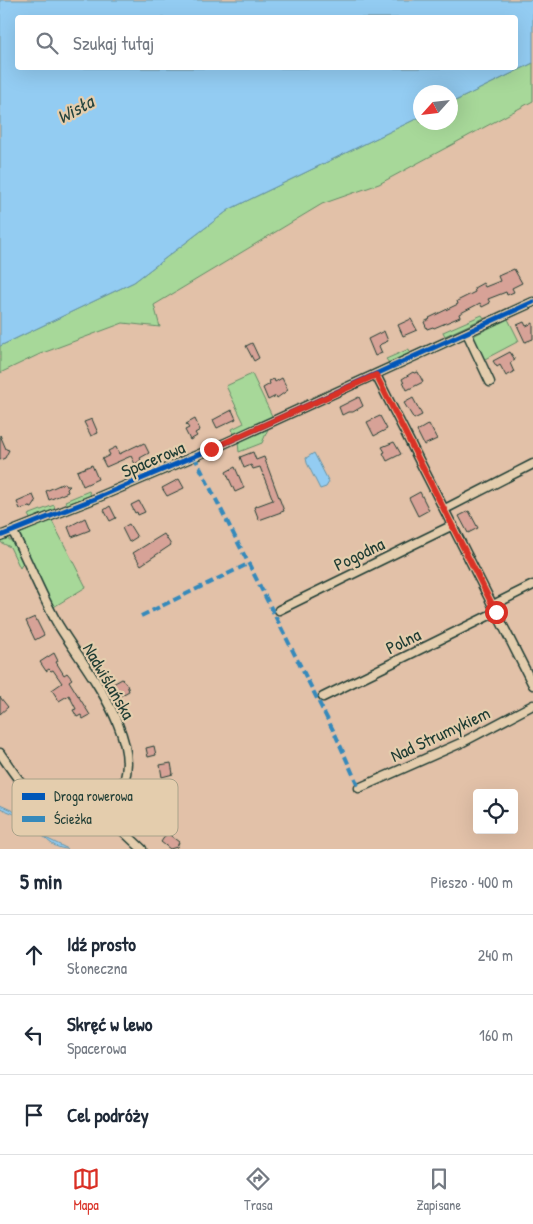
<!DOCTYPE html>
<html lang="pl">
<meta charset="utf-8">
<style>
:root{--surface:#fff;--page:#f2f2f3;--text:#1f2937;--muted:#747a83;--line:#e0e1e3;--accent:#d93025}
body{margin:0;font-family:"Patrick Hand",sans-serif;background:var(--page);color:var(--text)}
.controls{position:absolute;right:15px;bottom:15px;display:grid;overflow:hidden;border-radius:5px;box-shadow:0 5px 20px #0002}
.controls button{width:45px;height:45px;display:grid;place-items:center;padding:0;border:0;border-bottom:1px solid var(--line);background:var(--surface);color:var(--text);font:25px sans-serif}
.compass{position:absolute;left:413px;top:85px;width:45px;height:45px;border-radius:50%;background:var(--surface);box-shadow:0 5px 20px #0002;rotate:243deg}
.stop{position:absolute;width:15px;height:15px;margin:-11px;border:4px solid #d93025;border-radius:50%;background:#fff}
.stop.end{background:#d93025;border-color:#fff;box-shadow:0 1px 5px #0008}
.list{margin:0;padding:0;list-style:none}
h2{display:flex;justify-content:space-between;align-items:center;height:65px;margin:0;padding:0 20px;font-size:21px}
h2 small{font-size:16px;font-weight:400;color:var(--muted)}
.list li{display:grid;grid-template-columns:32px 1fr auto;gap:15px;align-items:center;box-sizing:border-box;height:80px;padding:0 20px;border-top:1px solid var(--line)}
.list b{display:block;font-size:19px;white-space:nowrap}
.list p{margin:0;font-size:16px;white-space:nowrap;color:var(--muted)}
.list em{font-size:16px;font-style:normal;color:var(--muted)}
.icon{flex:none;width:28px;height:28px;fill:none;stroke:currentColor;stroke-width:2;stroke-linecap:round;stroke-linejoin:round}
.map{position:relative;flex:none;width:533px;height:849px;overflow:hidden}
.search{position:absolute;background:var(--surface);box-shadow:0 5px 20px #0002;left:15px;right:15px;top:15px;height:55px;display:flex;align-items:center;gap:12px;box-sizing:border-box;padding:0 18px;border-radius:5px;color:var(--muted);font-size:19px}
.sheet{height:305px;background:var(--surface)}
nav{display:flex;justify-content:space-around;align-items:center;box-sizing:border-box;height:70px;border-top:1px solid var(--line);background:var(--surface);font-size:14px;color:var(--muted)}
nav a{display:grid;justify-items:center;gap:2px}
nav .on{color:var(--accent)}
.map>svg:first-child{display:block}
.green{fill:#a7d899;stroke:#638a66}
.water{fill:#93ccf2;stroke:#6593a6;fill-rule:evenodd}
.building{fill:#d7a297;stroke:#1f3d34}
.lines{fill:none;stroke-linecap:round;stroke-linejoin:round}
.minor-casing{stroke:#1f3d34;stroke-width:11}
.minor{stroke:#e4cdad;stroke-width:8}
.quiet{stroke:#3589bb;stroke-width:4;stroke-dasharray:8 4;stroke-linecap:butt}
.cycleway-casing{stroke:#e4cdad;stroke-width:8}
.cycleway{stroke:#0057b8;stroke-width:5}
.route{stroke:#d93025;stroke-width:6}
.labels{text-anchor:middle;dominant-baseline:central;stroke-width:4.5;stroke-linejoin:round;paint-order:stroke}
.street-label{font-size:18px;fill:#1f3d34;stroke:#e4cdad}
.water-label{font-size:19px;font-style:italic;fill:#25443e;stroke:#e4cdad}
.key{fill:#e4cdad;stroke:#a9a289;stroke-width:1}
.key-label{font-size:14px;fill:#1f3d34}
</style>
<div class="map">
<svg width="533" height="849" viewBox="0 0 533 849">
<rect width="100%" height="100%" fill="#e2c1a8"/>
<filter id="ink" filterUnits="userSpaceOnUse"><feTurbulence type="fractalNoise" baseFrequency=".02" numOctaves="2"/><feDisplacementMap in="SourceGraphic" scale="10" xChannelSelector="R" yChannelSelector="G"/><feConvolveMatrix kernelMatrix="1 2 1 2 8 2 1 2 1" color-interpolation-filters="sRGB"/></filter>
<g filter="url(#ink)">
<!-- green -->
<g class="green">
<path d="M533 63V101L379 184 322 204 154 305 160 327 123 323 40 354 0 373V346L134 282 230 209 420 117V122H450L451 103Z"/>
<path d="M482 315 484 318 445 336 443 332Z"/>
<path d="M508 319 519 341 483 360 473 338 475 335Z"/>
<path d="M409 349 410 355 390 364 386 359Z"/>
<path d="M252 374 273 418 234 435 232 429 244 423 226 386Z"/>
<path d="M268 429 262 443 239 452 238 442Z"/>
<path d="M89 491 91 496 68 505 65 501Z"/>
<path d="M54 505 55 510 31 520 28 515Z"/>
<path d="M51 519 86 587 52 608 20 543V534Z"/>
<path d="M6 537 12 542 23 563 20 568 10 547 0 542V539Z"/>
</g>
<!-- water -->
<g class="water">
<path d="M0 0H533V63L451 103 450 92H420V117L230 209 134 282 0 346ZM18 18H516V68H18Z"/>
<path d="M314 453 329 482 326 487 320 489 307 463 306 458Z"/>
<path d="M0 805 22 815 36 826 46 838 68 849C49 849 40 830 26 820 18 815 9 812 0 808Z"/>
</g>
<!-- building -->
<g class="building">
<path d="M514 269 522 283 512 288 514 292 507 295 506 292 488 299 490 303 482 307 480 303 459 314 460 317 434 328 433 327 427 329 424 322 430 319 429 318 458 304 457 301 475 292 474 288 483 283 485 287 500 281 498 276Z"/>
<path d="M411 319 417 330 403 336 398 325Z"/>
<path d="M524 322 526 326 533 323V339L525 342 517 325Z"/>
<path d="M384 331 388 341 381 344 379 346 382 353 375 356 368 339Z"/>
<path d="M252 343 259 358 254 361 246 346Z"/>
<path d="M510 352 515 360 510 363 514 372 506 376 500 365 497 367 493 361Z"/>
<path d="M413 372 414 373 418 372 423 382 407 390 402 379Z"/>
<path d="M282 378 288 390 277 398 276 396 268 400 263 388 270 384 269 381 274 379 275 382Z"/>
<path d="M359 397 363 406 353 412H348L342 415 339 407Z"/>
<path d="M413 398 422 415 414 419 404 403Z"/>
<path d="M232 410 236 419 217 428 213 420Z"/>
<path d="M380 416 387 429 374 436 367 422Z"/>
<path d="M92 419 98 433 91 436 84 422Z"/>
<path d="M195 419 200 430 195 433 197 436 190 440 185 430 189 428 186 424Z"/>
<path d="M429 424 437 439 424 445 417 431Z"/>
<path d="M0 435 6 449 9 450 5 458 0 460Z"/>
<path d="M394 442 401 454 387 461 383 453 385 452 382 447Z"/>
<path d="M144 443 149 453 140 458 141 460 135 464 131 456 106 467 102 459 110 455 108 451 116 447 119 454 138 445V446Z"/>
<path d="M253 452 256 460 264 457 284 511 259 520 254 507 273 500 260 467 253 469 251 465 244 468 240 457Z"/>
<path d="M92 465 98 479 83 486 77 471Z"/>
<path d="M235 467 244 488 235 492 226 472Z"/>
<path d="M179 479 184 488 167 496 162 488Z"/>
<path d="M64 483 66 486H70L67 489 68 492 49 500 46 491Z"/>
<path d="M420 492 429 510 418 516 409 498Z"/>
<path d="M33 495 36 502 32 508 29 507 20 509 17 502Z"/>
<path d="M139 501 145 512 138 515 137 512 135 513 131 505Z"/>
<path d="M110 506 116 518 110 521 104 510Z"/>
<path d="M469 511 478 528 468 533 459 516Z"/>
<path d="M85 518 90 530 72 537 68 527Z"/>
<path d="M129 524 137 537 129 542 122 528Z"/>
<path d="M164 534 171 545 141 565 133 553Z"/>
<path d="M35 617 44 635 35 640 26 621Z"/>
<path d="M54 653 58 661 56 662 64 675 67 673 72 679 69 681 90 715 83 719 81 715 77 717 73 710 76 709 69 695 59 701 52 690 62 683 53 670 51 671 49 669 46 671 40 662Z"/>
<path d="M122 679 127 685 129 691 120 696 113 684Z"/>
<path d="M0 697 8 707 0 714Z"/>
<path d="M154 746 156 755 148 757 146 748Z"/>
<path d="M171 763 173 774 162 777 160 765Z"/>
<path d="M167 833 179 842 177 847 170 849 161 842Z"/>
</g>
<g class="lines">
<!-- minor casing -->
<g class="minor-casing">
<g id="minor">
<path d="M467 333 490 382"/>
<path d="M376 375 533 685"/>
<path d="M445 509 533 464"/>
<path d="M0 536 94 499 221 445 533 302"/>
<path d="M493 605 533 585"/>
<path d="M279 610 453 525"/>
<path d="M323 697 496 612"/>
<path d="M0 753C17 778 41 818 76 815 93 814 108 808 118 794 152 744 80 663 56 621 40 592 28 561 13 532"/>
<path d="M359 788 463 742 533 705"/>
<path d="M102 809 109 818 142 849"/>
</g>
</g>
<!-- minor -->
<use href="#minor" class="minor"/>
<!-- quiet -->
<g class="quiet">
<path d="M194 456 336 736 359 788"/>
<path d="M141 616 248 564"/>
</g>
<!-- cycleway casing -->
<g class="cycleway-casing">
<path id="cycleway" d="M0 536 94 499 221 445 533 302"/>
</g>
<!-- cycleway -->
<use href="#cycleway" class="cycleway"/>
</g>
</g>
<g class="lines" filter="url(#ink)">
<!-- route -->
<path class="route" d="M211 449 376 375 496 612"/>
</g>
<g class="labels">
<!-- street labels -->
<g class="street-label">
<text transform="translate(153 459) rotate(-23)">Spacerowa</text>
<text transform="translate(359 554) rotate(-26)">Pogodna</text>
<text transform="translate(403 641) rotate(-26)">Polna</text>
<text transform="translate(109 681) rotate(60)">Nadwiślańska</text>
<text transform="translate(440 734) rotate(-25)">Nad Strumykiem</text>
</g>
<!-- water labels -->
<g class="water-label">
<text transform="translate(75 109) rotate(-29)">Wisła</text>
</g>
</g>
<!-- legend -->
<rect x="12" y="779" width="166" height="57" rx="8" class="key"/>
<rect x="22" y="793" width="23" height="7" fill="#0057b8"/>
<rect x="22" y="816" width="23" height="6" fill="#3589bb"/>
<g class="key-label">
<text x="54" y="801">Droga rowerowa</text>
<text x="54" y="824">Ścieżka</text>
</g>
</svg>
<div class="controls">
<button><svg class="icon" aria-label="locate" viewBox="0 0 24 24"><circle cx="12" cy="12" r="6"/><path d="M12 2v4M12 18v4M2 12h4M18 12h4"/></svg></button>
</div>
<svg class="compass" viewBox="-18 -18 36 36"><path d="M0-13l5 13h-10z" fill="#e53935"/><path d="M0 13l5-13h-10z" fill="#747a83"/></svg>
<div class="stop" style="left:496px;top:612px"></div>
<div class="stop end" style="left:211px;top:449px"></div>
<div class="search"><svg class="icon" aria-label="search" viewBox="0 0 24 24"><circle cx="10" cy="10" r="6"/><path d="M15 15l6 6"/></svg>Szukaj tutaj</div>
</div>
<section class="sheet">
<h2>5 min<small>Pieszo · 400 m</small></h2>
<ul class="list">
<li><svg class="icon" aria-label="ahead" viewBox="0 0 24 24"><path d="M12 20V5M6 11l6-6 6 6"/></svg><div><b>Idź prosto</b><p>Słoneczna</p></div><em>240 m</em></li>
<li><svg class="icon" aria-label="left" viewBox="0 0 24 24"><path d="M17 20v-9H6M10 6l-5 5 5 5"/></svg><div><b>Skręć w lewo</b><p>Spacerowa</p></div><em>160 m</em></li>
<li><svg class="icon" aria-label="arrive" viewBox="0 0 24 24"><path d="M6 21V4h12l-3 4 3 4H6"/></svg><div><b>Cel podróży</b></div></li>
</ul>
</section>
<nav>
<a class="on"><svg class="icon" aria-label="map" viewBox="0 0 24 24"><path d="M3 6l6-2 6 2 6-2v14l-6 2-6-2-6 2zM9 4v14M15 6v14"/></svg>Mapa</a>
<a><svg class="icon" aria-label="directions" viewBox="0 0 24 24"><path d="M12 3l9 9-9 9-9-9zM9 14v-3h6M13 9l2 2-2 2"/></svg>Trasa</a>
<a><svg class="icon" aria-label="saved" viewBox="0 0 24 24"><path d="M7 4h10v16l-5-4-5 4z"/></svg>Zapisane</a>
</nav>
